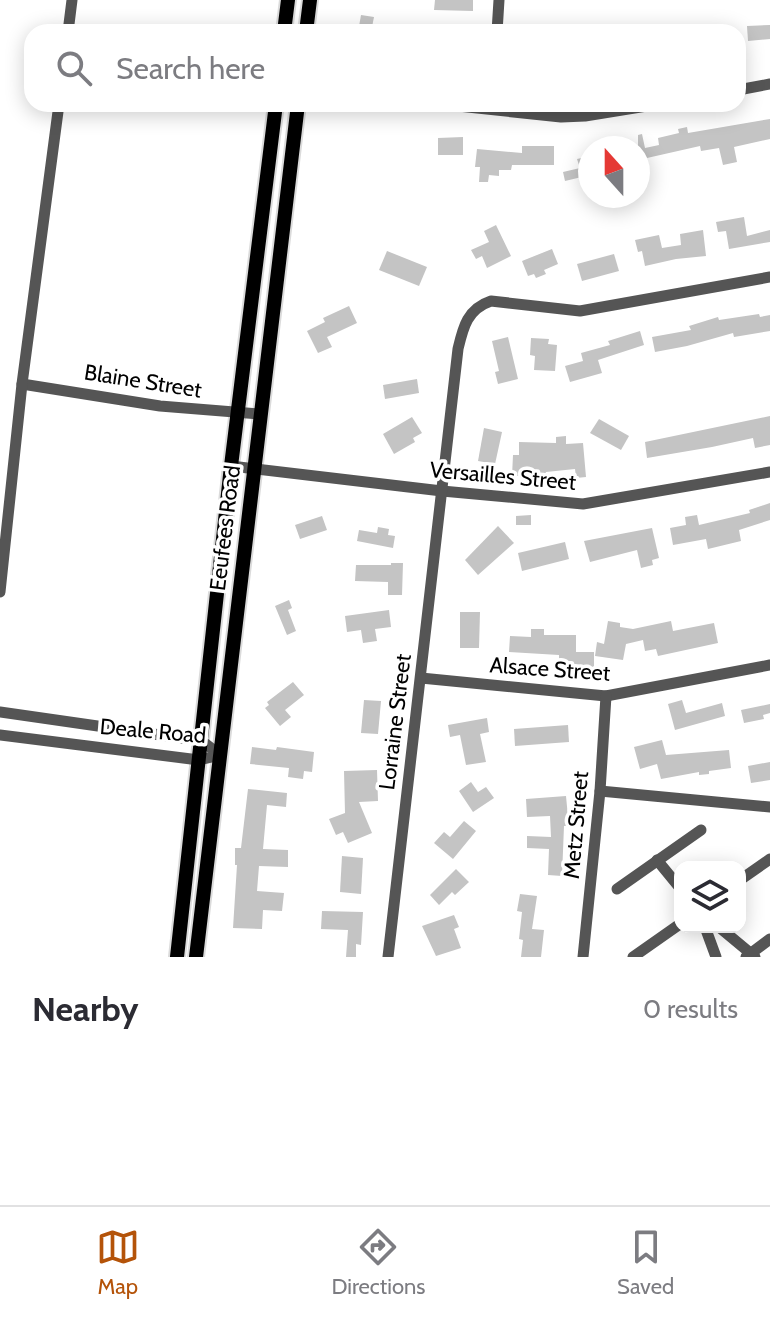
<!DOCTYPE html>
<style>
:root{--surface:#fff;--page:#f7f7f7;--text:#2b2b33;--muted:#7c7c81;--line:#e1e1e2;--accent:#b45309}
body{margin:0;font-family:Cabin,sans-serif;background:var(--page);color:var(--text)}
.controls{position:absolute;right:24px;bottom:24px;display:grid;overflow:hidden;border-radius:16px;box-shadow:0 4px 20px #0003}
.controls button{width:72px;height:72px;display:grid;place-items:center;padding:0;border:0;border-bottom:2px solid var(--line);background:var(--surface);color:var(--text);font:40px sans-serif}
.compass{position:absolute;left:578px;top:136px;width:72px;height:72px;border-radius:50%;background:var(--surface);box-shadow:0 4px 20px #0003;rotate:339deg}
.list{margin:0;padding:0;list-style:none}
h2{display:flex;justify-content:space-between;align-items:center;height:104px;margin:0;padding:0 32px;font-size:34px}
h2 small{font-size:26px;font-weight:400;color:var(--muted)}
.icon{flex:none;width:44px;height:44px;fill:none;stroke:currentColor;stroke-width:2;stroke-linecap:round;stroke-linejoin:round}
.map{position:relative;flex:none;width:770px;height:957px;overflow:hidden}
.search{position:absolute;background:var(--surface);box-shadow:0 4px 20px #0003;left:24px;right:24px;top:24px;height:88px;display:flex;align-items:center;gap:20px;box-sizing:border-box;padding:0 28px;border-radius:24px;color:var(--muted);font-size:30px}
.sheet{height:248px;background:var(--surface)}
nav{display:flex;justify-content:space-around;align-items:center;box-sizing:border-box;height:112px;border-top:2px solid var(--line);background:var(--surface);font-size:22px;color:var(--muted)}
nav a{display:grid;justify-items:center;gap:4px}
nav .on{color:var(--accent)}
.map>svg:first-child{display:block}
.building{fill:#c4c4c4}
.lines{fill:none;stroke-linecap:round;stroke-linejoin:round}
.major-casing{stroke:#dbdbdb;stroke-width:18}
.minor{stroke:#555;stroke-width:11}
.major{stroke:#000;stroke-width:14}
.labels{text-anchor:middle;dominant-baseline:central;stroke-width:7;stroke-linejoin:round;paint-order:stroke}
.street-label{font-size:22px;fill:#000;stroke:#fff}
</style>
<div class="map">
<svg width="770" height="957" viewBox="0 0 770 957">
<rect width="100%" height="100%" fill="#fff"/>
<!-- building -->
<g class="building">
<path d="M435 0H473V11L434 10Z"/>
<path d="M361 15 374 17 371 32H358Z"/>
<path d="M770 25V39L748 41 747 26Z"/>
<path d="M770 119V139L734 147 737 162 723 165 719 148 701 151 700 146 647 158 649 167 638 169V135L642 134 645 148 659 145 658 138 679 133 678 129 687 127 688 133Z"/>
<path d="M463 137V155H438V138Z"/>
<path d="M522 146H554V165H512L511 170H499V176L489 175 488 182H479L480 167H475L477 149 522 153Z"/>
<path d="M590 156V175L565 181 563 172 580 168 577 159Z"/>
<path d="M744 217 747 236 770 230V242L729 249 726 231 718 232 716 222Z"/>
<path d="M496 225 511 256 487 268 482 256 476 259 471 250 489 242 484 231Z"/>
<path d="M703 230 706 256 676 259 645 266 642 251 638 252 635 240 659 235 662 248 681 245 680 234Z"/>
<path d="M552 249 558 264 544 270 546 274 536 278 534 274 528 276 522 261Z"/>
<path d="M387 251 427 267 419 286 379 270Z"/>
<path d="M614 254 619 271 582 281 577 264Z"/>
<path d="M349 306 357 323 327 337 332 347 318 353 307 331 325 322 323 318Z"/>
<path d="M759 314 760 317 770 315V331L734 337 733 333 687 346 655 352 652 337 691 330 689 326 718 317 719 320Z"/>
<path d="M640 331 644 345 598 360 602 373 570 382 565 366 583 361 581 353 610 345 608 341Z"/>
<path d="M508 337 518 379 498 384 495 372 499 371 492 341Z"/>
<path d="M531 338 549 339 548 344 557 345 555 371 534 370 535 356 530 355Z"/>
<path d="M417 379 419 393 385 399 383 385Z"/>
<path d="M770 416V445L755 448 753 438 712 447 647 458 645 442Z"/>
<path d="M412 417 422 433 413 438 415 442 394 454 383 434Z"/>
<path d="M599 419 629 436 621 450 590 433Z"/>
<path d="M484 428 502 432 495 464 478 461Z"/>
<path d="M566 436V444L583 443 586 477 576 478 575 469 546 472V476H512L513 455H519V442L556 443V437Z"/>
<path d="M770 503V520L739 530 741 541 708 549 706 539 673 545 670 528 686 525 685 517 697 515 699 525 750 513 749 510Z"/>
<path d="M531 515V525H516V516Z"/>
<path d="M322 516 327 530 300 539 295 525Z"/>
<path d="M498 526 514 543 478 575 465 560Z"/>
<path d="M378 527 389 529 388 535 395 536 393 548 357 541 359 530 377 533Z"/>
<path d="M652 528 659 558 652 560 653 565 641 568 637 550 590 562 584 541Z"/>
<path d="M565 542 569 559 522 571 518 553Z"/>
<path d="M391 563H403L402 595H388V582L355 581 356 565H391Z"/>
<path d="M289 600 292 608 288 610 296 631 287 635 275 606Z"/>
<path d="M389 610 391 627 375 629 377 641 363 643 361 630 347 632 345 616Z"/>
<path d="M460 612H480L479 648H460Z"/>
<path d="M608 621 620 623V627L633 629 671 621 673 631 714 623 718 643 658 656 656 649 645 651 643 640 626 644 623 660 595 656 597 642 604 644Z"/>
<path d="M531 629H544V635H576V652H594V674H581V665H559V655L509 652 510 636 531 637Z"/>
<path d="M293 682 304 695 285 710 291 717 280 726 265 708 269 705 267 702Z"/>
<path d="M364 700 381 701 378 734 361 733Z"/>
<path d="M682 700 686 713 722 703 725 716 675 730 668 704Z"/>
<path d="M770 704V713L763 715 764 719 744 723 741 710Z"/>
<path d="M487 718 489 732 480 734 486 762 466 765 460 735 450 737 448 725Z"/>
<path d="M568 725 569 742 515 746 514 729Z"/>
<path d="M662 740 666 755 729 750 731 768 709 771V774L699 775V772L661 779 657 764 640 769 634 747Z"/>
<path d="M252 747 276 750 277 747 314 752 312 772 304 771 303 779 288 777 289 768 250 764Z"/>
<path d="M770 762V780L751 783 748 766Z"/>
<path d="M377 770 378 801 359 802 372 833 348 843 343 832 336 835 329 819 345 813 344 771Z"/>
<path d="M471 782 478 792 486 787 494 798 473 812 459 791Z"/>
<path d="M248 789 287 793 286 807 267 805 263 849 288 850V867L259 866 257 891 284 893 282 911 263 910 262 929 233 928 237 865H235V848H241Z"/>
<path d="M566 796 568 817H572L573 825 564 826 562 876 548 875 549 849 527 848V836L551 837 550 816 527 817 526 799Z"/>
<path d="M464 821 476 831 453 859 434 843 444 832 450 837Z"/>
<path d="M342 856 363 858 361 894 340 892Z"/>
<path d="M456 869 469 882 455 895 452 892 439 905 430 895Z"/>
<path d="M520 894 537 896 532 929 544 930 541 957H521L523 940 519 939 522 912 517 911Z"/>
<path d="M322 911 363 912 361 945 356 944V957H346L348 930 321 929Z"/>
<path d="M454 915 459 927 454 929 461 948 436 956 422 926Z"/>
</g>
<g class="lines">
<!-- major casing -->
<g class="major-casing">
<g id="major">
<path d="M284 32 288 0"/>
<path d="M306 32 310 0"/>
<path d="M177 957 231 466 276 104"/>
<path d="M196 957 298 104"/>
</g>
</g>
<!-- minor -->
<g class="minor">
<path d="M68 32 72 0"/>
<path d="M497 32 499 0"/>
<path d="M738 90 770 84"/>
<path d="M439 104 561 117 585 116 659 104"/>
<path d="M22 384 160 406 259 414"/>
<path d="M231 466 442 491 583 504 770 472"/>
<path d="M0 592 22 384 59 104"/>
<path d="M421 678 606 696 770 665"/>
<path d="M0 712 202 741 220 755"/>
<path d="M0 735 199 760 220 755"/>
<path d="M600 791 770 807"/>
<path d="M657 860 680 888"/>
<path d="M740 880 770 859"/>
<path d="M617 889 701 830"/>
<path d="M705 927 716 957"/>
<path d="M719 927 755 957"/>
<path d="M388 957 458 349C463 328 467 309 491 301L580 311 770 277"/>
<path d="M583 957 600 791 606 696"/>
<path d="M633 957 680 924"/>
<path d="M746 957 770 939"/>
</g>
<!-- major -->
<use href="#major" class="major"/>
</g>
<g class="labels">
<!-- street labels -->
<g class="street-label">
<text transform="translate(143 381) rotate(9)">Blaine Street</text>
<text transform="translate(503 476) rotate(5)">Versailles Street</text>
<text transform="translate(225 528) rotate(-83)">Eeufees Road</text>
<text transform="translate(550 669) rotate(4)">Alsace Street</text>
<text transform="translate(395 722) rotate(-83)">Lorraine Street</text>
<text transform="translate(153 731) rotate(5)">Deale Road</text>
<text transform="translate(576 825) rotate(-85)">Metz Street</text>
</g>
</g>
</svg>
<div class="controls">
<button><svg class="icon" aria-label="layers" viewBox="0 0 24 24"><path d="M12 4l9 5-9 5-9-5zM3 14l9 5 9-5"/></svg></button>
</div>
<svg class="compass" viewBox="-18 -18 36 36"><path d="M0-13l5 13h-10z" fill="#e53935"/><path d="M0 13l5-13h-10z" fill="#7c7c81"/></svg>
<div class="search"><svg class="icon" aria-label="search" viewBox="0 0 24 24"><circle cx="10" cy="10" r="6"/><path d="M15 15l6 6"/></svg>Search here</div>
</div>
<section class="sheet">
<h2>Nearby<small>0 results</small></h2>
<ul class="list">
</ul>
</section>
<nav>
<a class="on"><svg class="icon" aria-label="map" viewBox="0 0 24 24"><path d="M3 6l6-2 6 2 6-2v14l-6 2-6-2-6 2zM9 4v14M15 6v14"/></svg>Map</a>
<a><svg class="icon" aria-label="directions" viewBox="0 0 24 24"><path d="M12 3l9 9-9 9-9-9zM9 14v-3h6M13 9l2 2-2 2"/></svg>Directions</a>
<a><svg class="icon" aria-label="saved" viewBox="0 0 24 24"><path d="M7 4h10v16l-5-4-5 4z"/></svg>Saved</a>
</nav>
